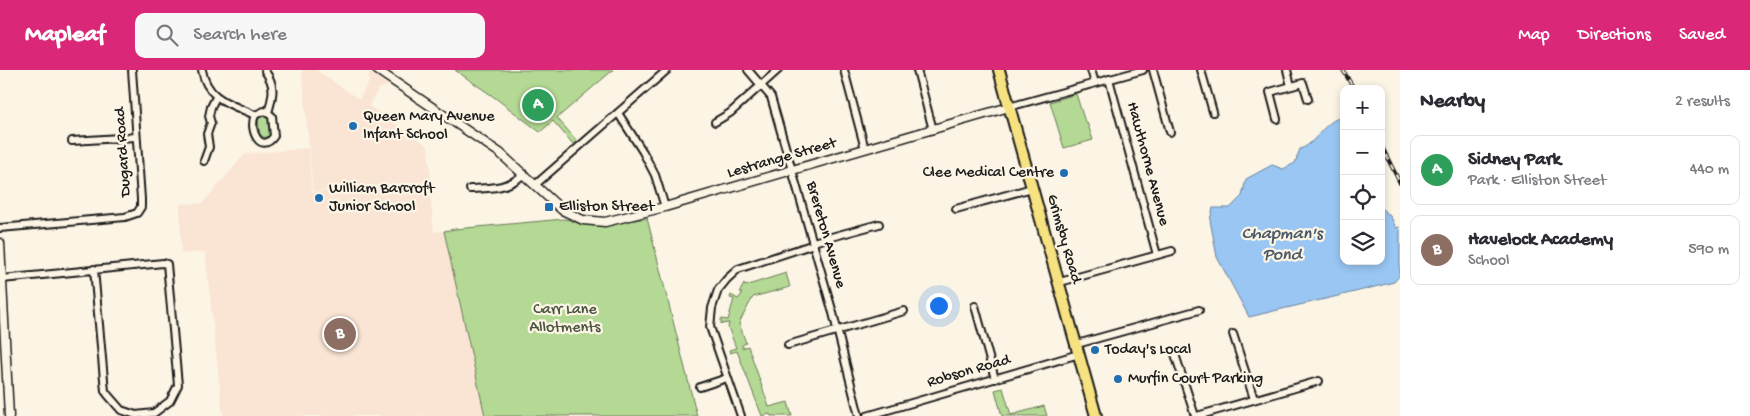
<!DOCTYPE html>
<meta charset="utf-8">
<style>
:root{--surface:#fff;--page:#f7f7f7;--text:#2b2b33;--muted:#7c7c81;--line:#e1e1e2;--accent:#db2777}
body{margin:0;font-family:"Gochi Hand",sans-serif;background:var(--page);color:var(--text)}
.controls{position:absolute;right:15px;top:15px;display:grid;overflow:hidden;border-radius:10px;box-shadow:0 2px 8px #0003}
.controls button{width:45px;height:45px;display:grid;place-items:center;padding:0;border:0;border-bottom:1px solid var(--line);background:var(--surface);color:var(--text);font:25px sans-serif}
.you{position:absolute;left:938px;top:235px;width:18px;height:18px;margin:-12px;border:4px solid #fff;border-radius:50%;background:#1a73e8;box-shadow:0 0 0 8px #1a73e833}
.badge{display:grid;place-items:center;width:32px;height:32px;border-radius:50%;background:var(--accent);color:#fff;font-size:16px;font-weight:700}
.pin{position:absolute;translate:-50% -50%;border:2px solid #fff;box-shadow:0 1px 5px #0006}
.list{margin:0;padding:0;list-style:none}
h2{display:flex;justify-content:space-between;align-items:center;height:65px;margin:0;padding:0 20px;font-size:21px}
h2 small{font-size:16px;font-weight:400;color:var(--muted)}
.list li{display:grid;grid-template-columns:32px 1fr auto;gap:15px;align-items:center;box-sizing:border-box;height:70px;margin:0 10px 10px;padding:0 10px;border:1px solid var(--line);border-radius:10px}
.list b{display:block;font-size:19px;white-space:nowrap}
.list p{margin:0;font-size:16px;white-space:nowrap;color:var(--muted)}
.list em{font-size:16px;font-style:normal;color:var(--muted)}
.icon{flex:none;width:28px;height:28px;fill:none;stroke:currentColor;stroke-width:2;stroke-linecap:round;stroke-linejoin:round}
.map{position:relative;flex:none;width:1400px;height:346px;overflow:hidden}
header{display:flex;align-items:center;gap:30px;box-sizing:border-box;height:70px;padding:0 25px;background:var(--accent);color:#fff}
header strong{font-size:24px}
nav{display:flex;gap:28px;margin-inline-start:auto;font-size:18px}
.search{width:350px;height:45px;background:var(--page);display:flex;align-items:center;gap:12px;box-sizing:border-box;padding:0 18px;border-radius:10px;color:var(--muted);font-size:19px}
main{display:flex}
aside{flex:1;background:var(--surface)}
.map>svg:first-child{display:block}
.built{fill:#fae4d3}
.green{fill:#b4d994;stroke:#687a58}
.water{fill:#99c6f3;stroke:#67829d}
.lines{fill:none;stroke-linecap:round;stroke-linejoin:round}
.minor-casing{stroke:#1c1c1c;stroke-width:10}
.tertiary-casing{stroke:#1c1c1c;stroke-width:11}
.primary-casing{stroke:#1c1c1c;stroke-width:14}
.minor{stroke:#fcf5e5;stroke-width:6}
.tertiary{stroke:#fcf5e5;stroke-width:8}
.primary{stroke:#f7e281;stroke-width:10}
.rail-casing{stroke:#1c1c1c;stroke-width:4}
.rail{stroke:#fcf5e5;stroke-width:2;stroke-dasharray:5.5;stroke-linecap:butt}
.poi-dot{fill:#1f6fb2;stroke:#fcf5e5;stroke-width:2}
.labels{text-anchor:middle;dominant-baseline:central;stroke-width:4.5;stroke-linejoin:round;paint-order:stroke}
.poi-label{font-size:16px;fill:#1c1c1c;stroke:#fcf5e5;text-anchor:start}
.street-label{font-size:16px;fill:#1c1c1c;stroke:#fcf5e5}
.park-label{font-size:16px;fill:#4a5540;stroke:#fcf5e5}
.water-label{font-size:18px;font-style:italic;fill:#485867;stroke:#fcf5e5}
</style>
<header>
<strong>Mapleaf</strong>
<div class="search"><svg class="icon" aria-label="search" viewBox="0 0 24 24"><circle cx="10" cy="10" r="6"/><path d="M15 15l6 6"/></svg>Search here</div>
<nav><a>Map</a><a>Directions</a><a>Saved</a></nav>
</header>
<main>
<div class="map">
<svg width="1400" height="346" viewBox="0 0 1400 346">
<rect width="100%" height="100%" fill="#fcf5e5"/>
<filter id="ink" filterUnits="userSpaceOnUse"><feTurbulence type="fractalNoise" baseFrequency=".02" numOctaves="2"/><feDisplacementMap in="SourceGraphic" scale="10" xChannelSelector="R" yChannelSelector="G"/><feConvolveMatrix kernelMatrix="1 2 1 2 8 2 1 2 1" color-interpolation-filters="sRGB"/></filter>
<g filter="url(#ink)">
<!-- built -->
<g class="built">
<path d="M302 0H316L359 29 369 12V2L389 16 379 18 369 36 428 76 431 111 313 121Z"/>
<path d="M308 78 312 122 429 112 434 162 444 161 485 346H223L205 182 181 184 180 134 203 133 245 84Z"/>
</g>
<!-- green -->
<g class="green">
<path d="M455 0H613L557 48 577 71 573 74 553 51 540 62 494 27Z"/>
<path d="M1076 24 1085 52H1087L1093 70 1064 78 1050 32Z"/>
<path d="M264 45 268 47 271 64 266 68 260 65 258 51 260 47Z"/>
<path d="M647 148 697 346H485L444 161 455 159 564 149 601 156Z"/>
<path d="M786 203 790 217 753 227 739 253 746 273 742 275V278L748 276 769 337 788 332 792 346H771L770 344 762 346 737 281 730 283 729 280 736 278 728 257 729 253 721 254V249L728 250 734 229 730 228 731 225 738 229 742 224 740 221 744 214 745 216Z"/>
<path d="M1003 318 1011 345 1044 336 1047 346H1002L995 320Z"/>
</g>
<!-- water -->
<path class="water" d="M1344 46V191H1381V138L1391 147 1396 158 1399 157 1400 160V205L1394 212C1346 225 1297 235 1249 247L1217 187 1210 150 1213 138H1230L1242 126 1246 109 1272 95 1283 99 1295 93 1300 79C1318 73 1320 53 1344 46Z"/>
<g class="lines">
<!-- minor casing -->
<g class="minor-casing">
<g id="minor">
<path d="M202 0C207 30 231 34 255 45"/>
<path d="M748 0 771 27 833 243 859 346"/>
<path d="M844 0 865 79"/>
<path d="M917 0 933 60"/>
<path d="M1091 0 1095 13"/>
<path d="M1153 0 1170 62"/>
<path d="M1201 0 1213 42"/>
<path d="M1287 0 1291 16"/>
<path d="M265 1C276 16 273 25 268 43"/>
<path d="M1109 9 1157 185"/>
<path d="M1009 37 1143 0"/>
<path d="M264 41 272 46 274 66C261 85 248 60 255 45Z"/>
<path d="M618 43 643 82 655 105 665 137"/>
<path d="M1277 49 1270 22 1303 13 1308 29"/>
<path d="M715 52 730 43 778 0"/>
<path d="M72 71 136 67"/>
<path d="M204 91 209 77 207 64 211 53 209 46 211 37 216 27"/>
<path d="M535 115 667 0"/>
<path d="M470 119C491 118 507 119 524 104"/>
<path d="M956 139 1032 118"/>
<path d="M0 158 125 147 137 143 141 137V129L132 0"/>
<path d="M813 172 879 154"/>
<path d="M2 209 163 193 167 194 178 315 170 331 154 343 136 345 121 340 108 325 105 321 94 199"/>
<path d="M1060 212 1172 181"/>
<path d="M975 236 995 309"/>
<path d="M1233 264 1254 329"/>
<path d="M1077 274 1199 240"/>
<path d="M788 275 904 241"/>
<path d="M1174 281 1195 346"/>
<path d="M700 317 727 308"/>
<path d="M741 346 710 257 712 238 718 220 727 209 738 199 814 174"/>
<path d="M867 346 1079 284"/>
<path d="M1197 346 1319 311"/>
</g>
</g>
<!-- tertiary casing -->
<g class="tertiary-casing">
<g id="tertiary">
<path d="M377 0 500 83 562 140 583 150 605 152 665 137 1009 37"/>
<path d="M0 173 9 346"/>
</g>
</g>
<!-- primary casing -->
<g class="primary-casing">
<path id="primary" d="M999 0 1096 346"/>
</g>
<!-- minor -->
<use href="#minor" class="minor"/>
<!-- tertiary -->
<use href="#tertiary" class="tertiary"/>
<!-- primary -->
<use href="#primary" class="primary"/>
<!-- rail casing -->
<g class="rail-casing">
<g id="rail">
<path d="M1343 0 1354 19"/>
<path d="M1381 75 1400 113"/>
</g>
</g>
<!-- rail -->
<use href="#rail" class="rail"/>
</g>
</g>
<!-- markers -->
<g class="poi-dot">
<circle cx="353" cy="56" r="5"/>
<circle cx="1064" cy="103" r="5"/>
<circle cx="319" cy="128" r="5"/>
<rect x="544" y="132" width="10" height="10" rx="2.5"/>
<circle cx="1095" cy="280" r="5"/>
<circle cx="1118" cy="309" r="5"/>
</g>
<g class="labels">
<!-- poi labels -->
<g class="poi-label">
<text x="363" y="47">Queen Mary Avenue<tspan x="363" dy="18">Infant School</tspan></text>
<text x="1054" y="103" text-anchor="end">Clee Medical Centre</text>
<text x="329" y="119">William Barcroft<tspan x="329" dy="18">Junior School</tspan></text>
<text x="559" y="137">Elliston Street</text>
<text x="1105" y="280">Today's Local</text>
<text x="1128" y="309">Murfin Court Parking</text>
</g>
<!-- street labels -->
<g class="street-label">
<text transform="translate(124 82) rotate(-94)">Dugard Road</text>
<text transform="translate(782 89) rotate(-16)">Lestrange Street</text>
<text transform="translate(1147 94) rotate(75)">Hawthorne Avenue</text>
<text transform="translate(825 165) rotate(74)">Brereton Avenue</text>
<text transform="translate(1063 169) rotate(74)">Grimsby Road</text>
<text transform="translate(969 302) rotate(-16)">Robson Road</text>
</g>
<!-- park labels -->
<g class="park-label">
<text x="565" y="240">Carr Lane<tspan x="565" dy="18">Allotments</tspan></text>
</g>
<!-- water labels -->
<g class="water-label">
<text x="1282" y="164">Chapman's<tspan x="1282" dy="21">Pond</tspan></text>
</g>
</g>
</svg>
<div class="controls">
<button>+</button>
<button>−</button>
<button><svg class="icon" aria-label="locate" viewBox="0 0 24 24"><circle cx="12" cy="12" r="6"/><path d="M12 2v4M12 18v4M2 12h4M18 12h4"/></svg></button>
<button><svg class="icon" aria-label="layers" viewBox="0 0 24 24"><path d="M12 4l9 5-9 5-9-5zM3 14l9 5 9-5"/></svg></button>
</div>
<div class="you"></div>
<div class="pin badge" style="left:538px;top:35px;background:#2e9e5b">A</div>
<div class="pin badge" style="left:340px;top:264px;background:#8d6e63">B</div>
</div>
<aside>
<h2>Nearby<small>2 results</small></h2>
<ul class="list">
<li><span class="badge" style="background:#2e9e5b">A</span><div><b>Sidney Park</b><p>Park · Elliston Street</p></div><em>440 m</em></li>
<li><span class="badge" style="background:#8d6e63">B</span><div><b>Havelock Academy</b><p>School</p></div><em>590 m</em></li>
</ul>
</aside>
</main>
